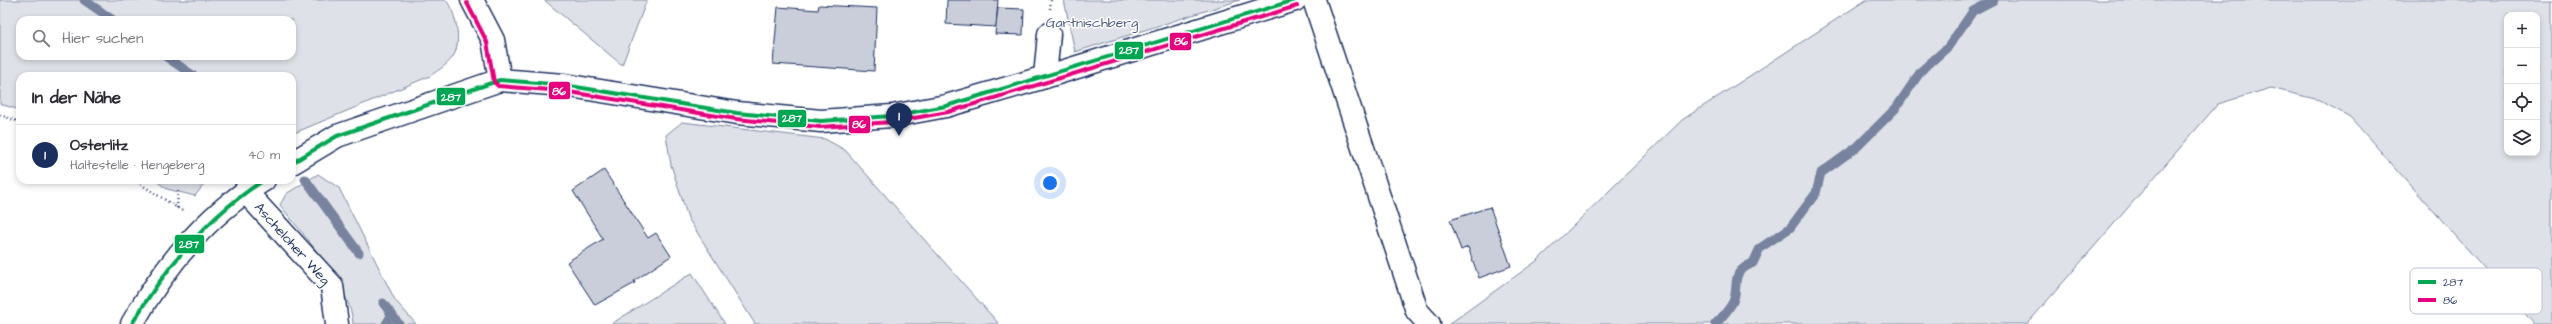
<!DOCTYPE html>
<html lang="de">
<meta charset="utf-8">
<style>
:root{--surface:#fff;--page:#f7f7f7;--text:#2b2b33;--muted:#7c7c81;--line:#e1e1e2;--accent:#1b2f5e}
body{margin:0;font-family:"Architects Daughter",sans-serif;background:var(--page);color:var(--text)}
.controls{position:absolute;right:12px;top:12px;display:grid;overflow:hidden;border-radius:8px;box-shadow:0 2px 6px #0003}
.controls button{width:36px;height:36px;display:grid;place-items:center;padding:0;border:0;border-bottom:1px solid var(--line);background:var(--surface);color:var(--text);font:20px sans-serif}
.you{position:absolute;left:1050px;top:183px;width:14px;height:14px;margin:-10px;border:3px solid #fff;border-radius:50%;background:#1a73e8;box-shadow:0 0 0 6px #1a73e833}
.badge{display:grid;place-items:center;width:26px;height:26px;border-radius:50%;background:var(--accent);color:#fff;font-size:13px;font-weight:700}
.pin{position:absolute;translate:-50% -33px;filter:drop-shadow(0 1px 2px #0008)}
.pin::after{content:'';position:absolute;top:21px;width:14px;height:12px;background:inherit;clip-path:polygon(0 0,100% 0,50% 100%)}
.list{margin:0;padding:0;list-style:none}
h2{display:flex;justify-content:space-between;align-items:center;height:52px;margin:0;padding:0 16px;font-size:17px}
h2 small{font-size:13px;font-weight:400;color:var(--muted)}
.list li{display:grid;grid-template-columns:26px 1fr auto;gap:12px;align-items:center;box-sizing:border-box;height:60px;padding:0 16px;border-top:1px solid var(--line)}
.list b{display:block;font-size:15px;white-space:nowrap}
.list p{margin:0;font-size:13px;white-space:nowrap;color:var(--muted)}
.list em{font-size:13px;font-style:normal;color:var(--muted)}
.icon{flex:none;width:22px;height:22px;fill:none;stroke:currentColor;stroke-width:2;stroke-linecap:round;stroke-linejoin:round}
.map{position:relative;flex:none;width:2552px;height:324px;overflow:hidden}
.search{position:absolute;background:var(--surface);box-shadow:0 2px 6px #0003;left:16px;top:16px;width:280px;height:44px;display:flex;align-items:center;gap:10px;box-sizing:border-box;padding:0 14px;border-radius:12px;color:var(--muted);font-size:15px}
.panel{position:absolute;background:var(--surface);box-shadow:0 2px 6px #0003;left:16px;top:72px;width:280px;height:112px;border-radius:12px}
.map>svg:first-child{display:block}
.green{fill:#dee1e7;stroke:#7c88a2;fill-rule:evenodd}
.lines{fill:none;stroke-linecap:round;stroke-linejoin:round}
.stream{stroke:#77839f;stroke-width:9}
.building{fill:#caceda;stroke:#1b2f5e}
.minor-casing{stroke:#1b2f5e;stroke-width:25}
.path{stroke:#1b2f5e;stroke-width:2.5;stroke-dasharray:1 3;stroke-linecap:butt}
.minor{stroke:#fff;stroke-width:22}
.bus-1-casing{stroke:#fff;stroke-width:7}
.bus-2-casing{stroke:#fff;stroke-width:7}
.bus-1{stroke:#00a651;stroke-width:4}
.bus-2{stroke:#e5007d;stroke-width:4}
.labels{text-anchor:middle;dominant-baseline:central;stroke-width:3;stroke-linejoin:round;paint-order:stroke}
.park-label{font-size:14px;fill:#4c5c80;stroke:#fff}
.street-label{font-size:14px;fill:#1b2f5e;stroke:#fff}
.key{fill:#fff;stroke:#bbc1cf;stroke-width:1}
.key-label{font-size:11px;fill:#1b2f5e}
.line-badge{stroke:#fff;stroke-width:1.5}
.badge-label{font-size:11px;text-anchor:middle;font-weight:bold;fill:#fff}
</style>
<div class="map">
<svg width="2552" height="324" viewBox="0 0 2552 324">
<rect width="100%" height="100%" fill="#fff"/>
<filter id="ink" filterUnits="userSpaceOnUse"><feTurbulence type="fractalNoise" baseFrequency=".025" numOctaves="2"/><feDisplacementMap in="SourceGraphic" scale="8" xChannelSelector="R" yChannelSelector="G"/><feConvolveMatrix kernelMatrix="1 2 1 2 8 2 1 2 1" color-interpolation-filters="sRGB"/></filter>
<g filter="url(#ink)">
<!-- green -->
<g class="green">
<path d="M0 0H446C456 13 461 38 455 53 450 64 438 70 430 76L292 134V76H20V110L0 104ZM20 20H292V56H20Z"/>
<path d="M544 0H647L622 65Z"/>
<path d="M1064 0H1240L1075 52Z"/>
<path d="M1866 0H2552V324H2534L2350 117 2319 100 2271 88 2218 104 2027 324H1449L1538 260 1682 120ZM2507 15H2537V153H2507Z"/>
<path d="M682 122 825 139 845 150 999 324H755L688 218 671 165 666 135Z"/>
<path d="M318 174 339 188 395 300 416 324H353C352 288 302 234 280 205L286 194Z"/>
<path d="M155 180H207L195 196 167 189Z"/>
<path d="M692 273 725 324H611Z"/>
</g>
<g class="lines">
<!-- stream -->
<g class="stream">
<path d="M84 0 113 20"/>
<path d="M165 56 194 76"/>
<path d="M305 179 359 253"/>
<path d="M383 303 399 324"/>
<path d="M386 324 392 314"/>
<path d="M1715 324C1720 320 1732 306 1734 299 1739 281 1730 273 1753 263L1760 248 1790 228 1816 193 1821 173 1857 147 1896 108 1921 71 1948 47 1973 11 1994 0"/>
</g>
</g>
<!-- building -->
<g class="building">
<path d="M947 0H998L996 27 946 24Z"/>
<path d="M819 5 877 8 874 71 773 64 778 7 818 10Z"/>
<path d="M998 8 1024 9 1023 35 995 34Z"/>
<path d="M604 170 648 238 656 233 671 256 634 281 635 283 595 305 567 262 603 239 573 191Z"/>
<path d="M1490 207 1511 266 1479 278 1468 247 1461 250 1450 220Z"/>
</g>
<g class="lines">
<!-- minor casing -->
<g class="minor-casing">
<g id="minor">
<path d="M472 0 493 40 500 80"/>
<path d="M1314 0 1417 311 1429 324"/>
<path d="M1045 77 1049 34"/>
<path d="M292 163 337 136 500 80 564 85 737 113 821 121 892 116 946 106 1045 77 1295 0"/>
<path d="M245 191 332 286 337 324"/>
<path d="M132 324C164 267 207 214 264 180"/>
</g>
</g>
<!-- path -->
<g class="path">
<path d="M1050 9 1051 0"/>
<path d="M0 115 20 122"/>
<path d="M134 180 184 212"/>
<path d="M177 208 178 189"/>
</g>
<!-- minor -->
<use href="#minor" class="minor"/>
<!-- bus-1 casing -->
<g class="bus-1-casing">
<g id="bus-1">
<path d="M292 163 337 136 500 80 564 85 737 113 821 121 892 116 946 106 1295 0"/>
<path d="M132 324C166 266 207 217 264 180"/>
</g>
</g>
<!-- bus-2 casing -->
<g class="bus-2-casing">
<path id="bus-2" d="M467 3 487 42 494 82 498 86 563 91 736 119 820 127 892 122 948 112 1297 6"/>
</g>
<!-- bus-1 -->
<use href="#bus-1" class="bus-1"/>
<!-- bus-2 -->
<use href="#bus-2" class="bus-2"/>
</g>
</g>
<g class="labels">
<!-- park labels -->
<g class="park-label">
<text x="1092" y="23">Gartnischberg</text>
</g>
<!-- street labels -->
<g class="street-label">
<text transform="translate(292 244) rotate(48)">Ascheloher Weg</text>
</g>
</g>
<!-- legend -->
<rect x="2410" y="268" width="132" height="46" rx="6" class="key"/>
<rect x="2418" y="280" width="18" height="4" fill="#00a651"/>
<rect x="2418" y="298" width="18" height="4" fill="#e5007d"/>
<g class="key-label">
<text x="2443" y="286">287</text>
<text x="2443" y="304">86</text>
</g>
<g class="line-badge">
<rect x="1169" y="32" width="23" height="19" rx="4" fill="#e5007d"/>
<rect x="1114" y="41" width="30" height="19" rx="4" fill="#00a651"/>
<rect x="548" y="81" width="23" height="19" rx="4" fill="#e5007d"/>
<rect x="436" y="87" width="30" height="19" rx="4" fill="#00a651"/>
<rect x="777" y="109" width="30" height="19" rx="4" fill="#00a651"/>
<rect x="848" y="115" width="23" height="19" rx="4" fill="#e5007d"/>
<rect x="174" y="234" width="31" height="20" rx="4" fill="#00a651"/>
</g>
<g class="badge-label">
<text x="1181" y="45">86</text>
<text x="1129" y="54">287</text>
<text x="559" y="95">86</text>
<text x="451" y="101">287</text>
<text x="792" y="122">287</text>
<text x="859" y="128">86</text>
<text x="189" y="248">287</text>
</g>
</svg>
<div class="controls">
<button>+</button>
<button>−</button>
<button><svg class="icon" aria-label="locate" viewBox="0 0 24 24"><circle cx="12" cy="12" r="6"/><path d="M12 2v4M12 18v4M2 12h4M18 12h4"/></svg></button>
<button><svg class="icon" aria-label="layers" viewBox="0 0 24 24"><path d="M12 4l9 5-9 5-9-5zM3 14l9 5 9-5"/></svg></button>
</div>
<div class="you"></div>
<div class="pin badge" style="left:899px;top:136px">1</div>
<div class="search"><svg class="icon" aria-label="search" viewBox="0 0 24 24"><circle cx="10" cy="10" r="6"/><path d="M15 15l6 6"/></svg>Hier suchen</div>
<section class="panel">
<h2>In der Nähe<small></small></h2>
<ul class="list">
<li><span class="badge">1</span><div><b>Osterlitz</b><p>Haltestelle · Hengeberg</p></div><em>40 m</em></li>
</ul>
</section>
</div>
